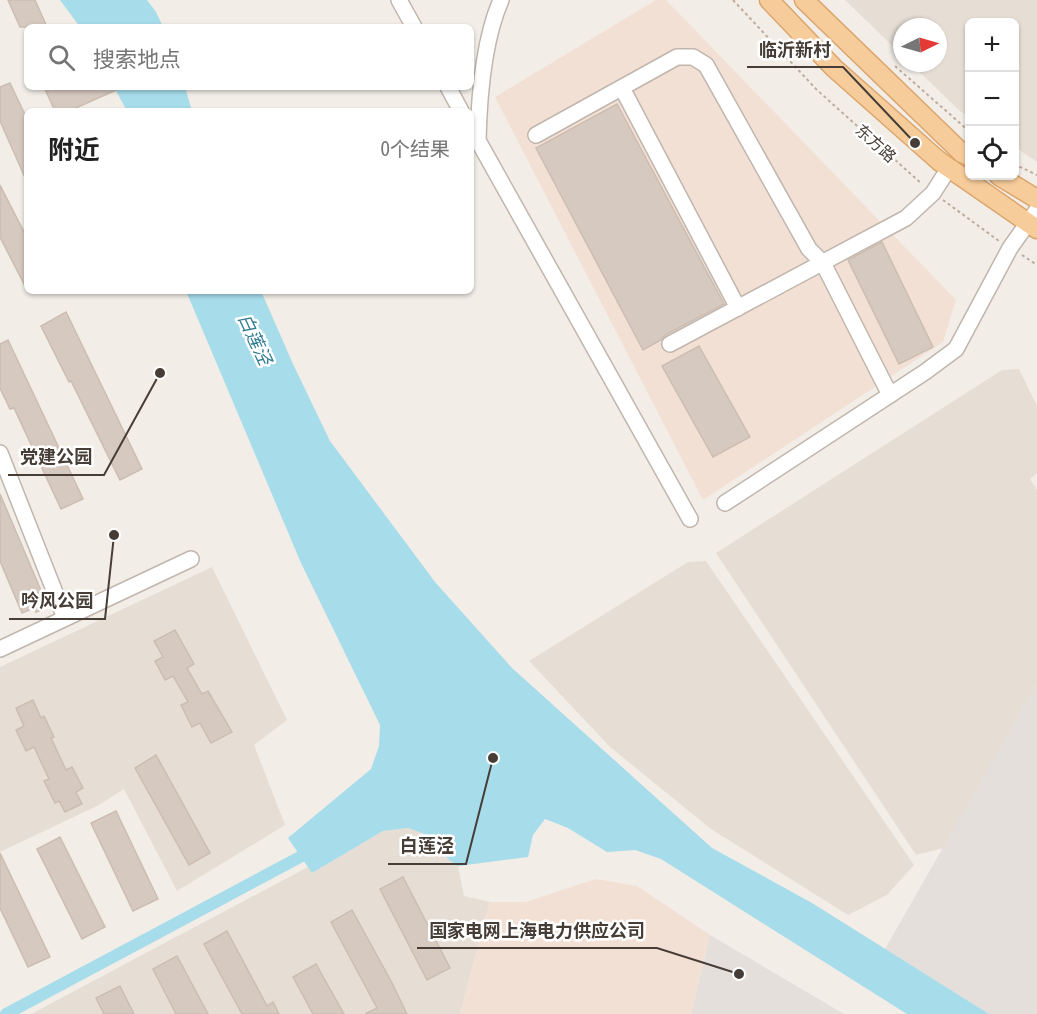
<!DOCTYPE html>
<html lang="zh">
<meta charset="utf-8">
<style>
:root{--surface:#fff;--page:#f2f2f2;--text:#222;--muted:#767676;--line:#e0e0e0}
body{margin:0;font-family:"Asap Condensed","Noto Sans SC",sans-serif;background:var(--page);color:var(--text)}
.controls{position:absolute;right:18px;top:18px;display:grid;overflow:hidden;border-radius:9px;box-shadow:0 2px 4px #0004}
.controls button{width:54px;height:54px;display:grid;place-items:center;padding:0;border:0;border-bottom:2px solid var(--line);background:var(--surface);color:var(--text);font:30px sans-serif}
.compass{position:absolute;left:893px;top:18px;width:54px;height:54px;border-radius:50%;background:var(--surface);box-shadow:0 2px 4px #0004;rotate:85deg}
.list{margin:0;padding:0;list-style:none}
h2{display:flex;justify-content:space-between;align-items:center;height:78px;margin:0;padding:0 24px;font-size:26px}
h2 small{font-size:20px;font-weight:400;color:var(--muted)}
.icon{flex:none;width:33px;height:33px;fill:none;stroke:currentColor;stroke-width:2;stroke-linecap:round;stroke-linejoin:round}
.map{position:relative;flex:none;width:1037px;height:1014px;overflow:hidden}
.search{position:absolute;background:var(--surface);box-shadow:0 2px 4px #0004;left:24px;top:24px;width:450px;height:66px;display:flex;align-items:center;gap:15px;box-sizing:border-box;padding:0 21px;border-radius:9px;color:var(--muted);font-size:22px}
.panel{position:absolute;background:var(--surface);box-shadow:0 2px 4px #0004;left:24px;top:108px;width:450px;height:186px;border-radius:9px}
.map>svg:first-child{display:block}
.residential{fill:#e6ded5}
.commercial{fill:#f3e0d4}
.industrial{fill:#e5dfdc}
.water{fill:#a7dceb}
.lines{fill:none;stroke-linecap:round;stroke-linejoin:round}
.canal{stroke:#a7dceb;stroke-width:12}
.building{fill:#d6c9c0;stroke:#cdbdb1;stroke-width:1.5}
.minor-casing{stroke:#c0b6ad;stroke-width:18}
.major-casing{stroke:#dba56c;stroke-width:21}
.path{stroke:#beac9d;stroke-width:2;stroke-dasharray:3 3;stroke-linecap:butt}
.minor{stroke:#fff;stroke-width:15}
.major{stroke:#f7cc9b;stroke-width:18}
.labels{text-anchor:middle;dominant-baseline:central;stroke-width:5;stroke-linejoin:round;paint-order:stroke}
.street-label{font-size:16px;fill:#453d36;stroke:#fff}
.water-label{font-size:18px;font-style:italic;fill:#317b92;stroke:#fff}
.leader{fill:none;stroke:#453d36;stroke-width:2}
.callout-dot{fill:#453d36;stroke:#fff;stroke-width:2}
.callout-label{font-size:18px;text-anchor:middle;font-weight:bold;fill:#453d36;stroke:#fff;stroke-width:5;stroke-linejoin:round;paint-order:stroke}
</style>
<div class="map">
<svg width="1037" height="1014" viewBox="0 0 1037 1014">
<rect width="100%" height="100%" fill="#f2ede7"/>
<!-- residential -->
<g class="residential">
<path d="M845 0H1037V162L1015 147 1014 22H970L969 117 960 111 910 63H938V27H902V55Z"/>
<path d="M1019 369 1037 406V473L1030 479 1037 490V683L944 848 916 855 716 553 1002 370Z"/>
<path d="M706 561 914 865 887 895 848 915 711 829 610 747 529 661 688 562Z"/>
<path d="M212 567 287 720 254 745 285 825 177 891 124 789 99 805 0 852V667Z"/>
<path d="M408 828 430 836 448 859 458 866 464 896 490 902 460 1014H31L308 867 312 873 383 831Z"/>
</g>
<!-- commercial -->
<g class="commercial">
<path d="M656 0H666L956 300 943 342 703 500 495 97Z"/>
<path d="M596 879 637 886 710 935 691 1014H460L490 902H526Z"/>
</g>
<!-- industrial -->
<g class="industrial">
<path d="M1037 683V1014H989L885 949Z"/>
<path d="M710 935 844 1014H691Z"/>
</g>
<!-- water -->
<g class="water">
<path d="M60 0H147L156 12 163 27H80Z"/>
<path d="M114 87H185L192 111H127Z"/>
<path d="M186 291H261L293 364 330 441 435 582 512 668 712 848 812 903 989 1014H907L661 859 635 850 607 852 568 828 545 819 533 835 528 857 458 866 448 859 430 836 408 828 383 831 312 873 288 838 371 769 379 746 380 725 301 563Z"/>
</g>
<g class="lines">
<!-- canal -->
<path class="canal" d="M6 1014 315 849"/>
</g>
<!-- building -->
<g class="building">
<path d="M8 0H35L47 27H20Z"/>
<path d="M10 83 27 119V182L0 121V87Z"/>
<path d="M44 87H123L69 111H55Z"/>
<path d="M617 104 724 304 665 335 661 340 643 350 536 148Z"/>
<path d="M0 185 27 238V290L0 237Z"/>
<path d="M882 242 933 347 899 364 848 260Z"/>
<path d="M66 312 142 469 120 480 71 381 69 382 41 326Z"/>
<path d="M8 340 83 499 61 509 14 408 10 409 0 388V344Z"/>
<path d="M699 346 750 437 713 457 662 366Z"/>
<path d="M0 494 48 607 36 612 34 608 22 613 0 561Z"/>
<path d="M175 630 194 664 187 668 202 694 208 691 232 732 211 743 200 723 192 727 181 705 188 702 173 676 165 680 155 661 163 657 154 641Z"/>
<path d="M33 700 41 718 44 716 54 737 51 738 66 770 72 767 83 788 76 792 82 804 65 812 59 801 55 803 44 781 49 779 34 747 26 751 16 730 24 726 16 708Z"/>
<path d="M156 755 210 853 189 865 135 768Z"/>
<path d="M116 811 158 899 133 911 91 823Z"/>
<path d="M60 837 105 927 82 939 37 849Z"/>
<path d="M0 853 50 957 28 967 0 908Z"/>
<path d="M403 877 450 968 427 980 380 889Z"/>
<path d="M352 910 391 981 407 1014H365L377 1008 331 922Z"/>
<path d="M227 931 267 1006 273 1002 279 1014H242L204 944Z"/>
<path d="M177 956 208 1014H176L153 969Z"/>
<path d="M316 964 344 1014H313L293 977Z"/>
<path d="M120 986 134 1014H104L96 998Z"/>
</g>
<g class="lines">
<!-- minor casing -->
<g class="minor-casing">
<g id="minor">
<path d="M399 0 414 27"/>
<path d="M448 87 461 111"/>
<path d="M622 88 738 308"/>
<path d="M471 128 690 519"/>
<path d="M536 135 677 57H693L706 65 809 249 823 263 890 395"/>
<path d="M478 140C479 98 484 39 501 0"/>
<path d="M670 344 906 218 933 193 949 168"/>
<path d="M0 453 65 618"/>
<path d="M725 503 925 372 956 349 1010 248 1037 210"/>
<path d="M0 649 191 559"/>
</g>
</g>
<!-- major casing -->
<g class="major-casing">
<g id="major">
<path d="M769 0 834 68 939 161 1037 229"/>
<path d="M804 0 962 153 970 157"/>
<path d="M999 176 1037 199"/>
</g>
</g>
<!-- path -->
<g class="path">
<path d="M733 0 816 89 922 184"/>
<path d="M895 66 970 132"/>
<path d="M1014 164 1037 175"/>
<path d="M943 200 999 241"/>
<path d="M1022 255 1037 265"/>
</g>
<!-- minor -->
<use href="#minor" class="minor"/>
<!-- major -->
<use href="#major" class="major"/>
</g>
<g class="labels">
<!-- street labels -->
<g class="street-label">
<text transform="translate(876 143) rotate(42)">东方路</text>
</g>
<!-- water labels -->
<g class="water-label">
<text transform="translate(255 339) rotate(65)">白莲泾</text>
</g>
</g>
<!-- callouts -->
<path class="leader" d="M915 143L843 67H747M160 373L104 475H8M114 535L105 619H9M493 758L466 864H388M739 974L657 948H417"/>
<g class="callout-dot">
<circle cx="915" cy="143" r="6"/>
<circle cx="160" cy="373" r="6"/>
<circle cx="114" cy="535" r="6"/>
<circle cx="493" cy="758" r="6"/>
<circle cx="739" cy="974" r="6"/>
</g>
<g class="callout-label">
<text x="795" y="56">临沂新村</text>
<text x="56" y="463">党建公园</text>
<text x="57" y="607">吟风公园</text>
<text x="427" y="852">白莲泾</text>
<text x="537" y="937">国家电网上海电力供应公司</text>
</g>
</svg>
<div class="controls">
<button>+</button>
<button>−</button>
<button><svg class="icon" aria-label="locate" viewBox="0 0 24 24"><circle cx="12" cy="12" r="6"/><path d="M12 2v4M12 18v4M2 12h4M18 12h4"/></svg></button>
</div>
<svg class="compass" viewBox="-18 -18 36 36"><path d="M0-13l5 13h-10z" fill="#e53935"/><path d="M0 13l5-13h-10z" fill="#767676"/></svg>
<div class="search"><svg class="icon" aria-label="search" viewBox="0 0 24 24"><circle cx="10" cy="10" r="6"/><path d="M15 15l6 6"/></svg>搜索地点</div>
<section class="panel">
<h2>附近<small>0个结果</small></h2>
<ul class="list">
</ul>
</section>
</div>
